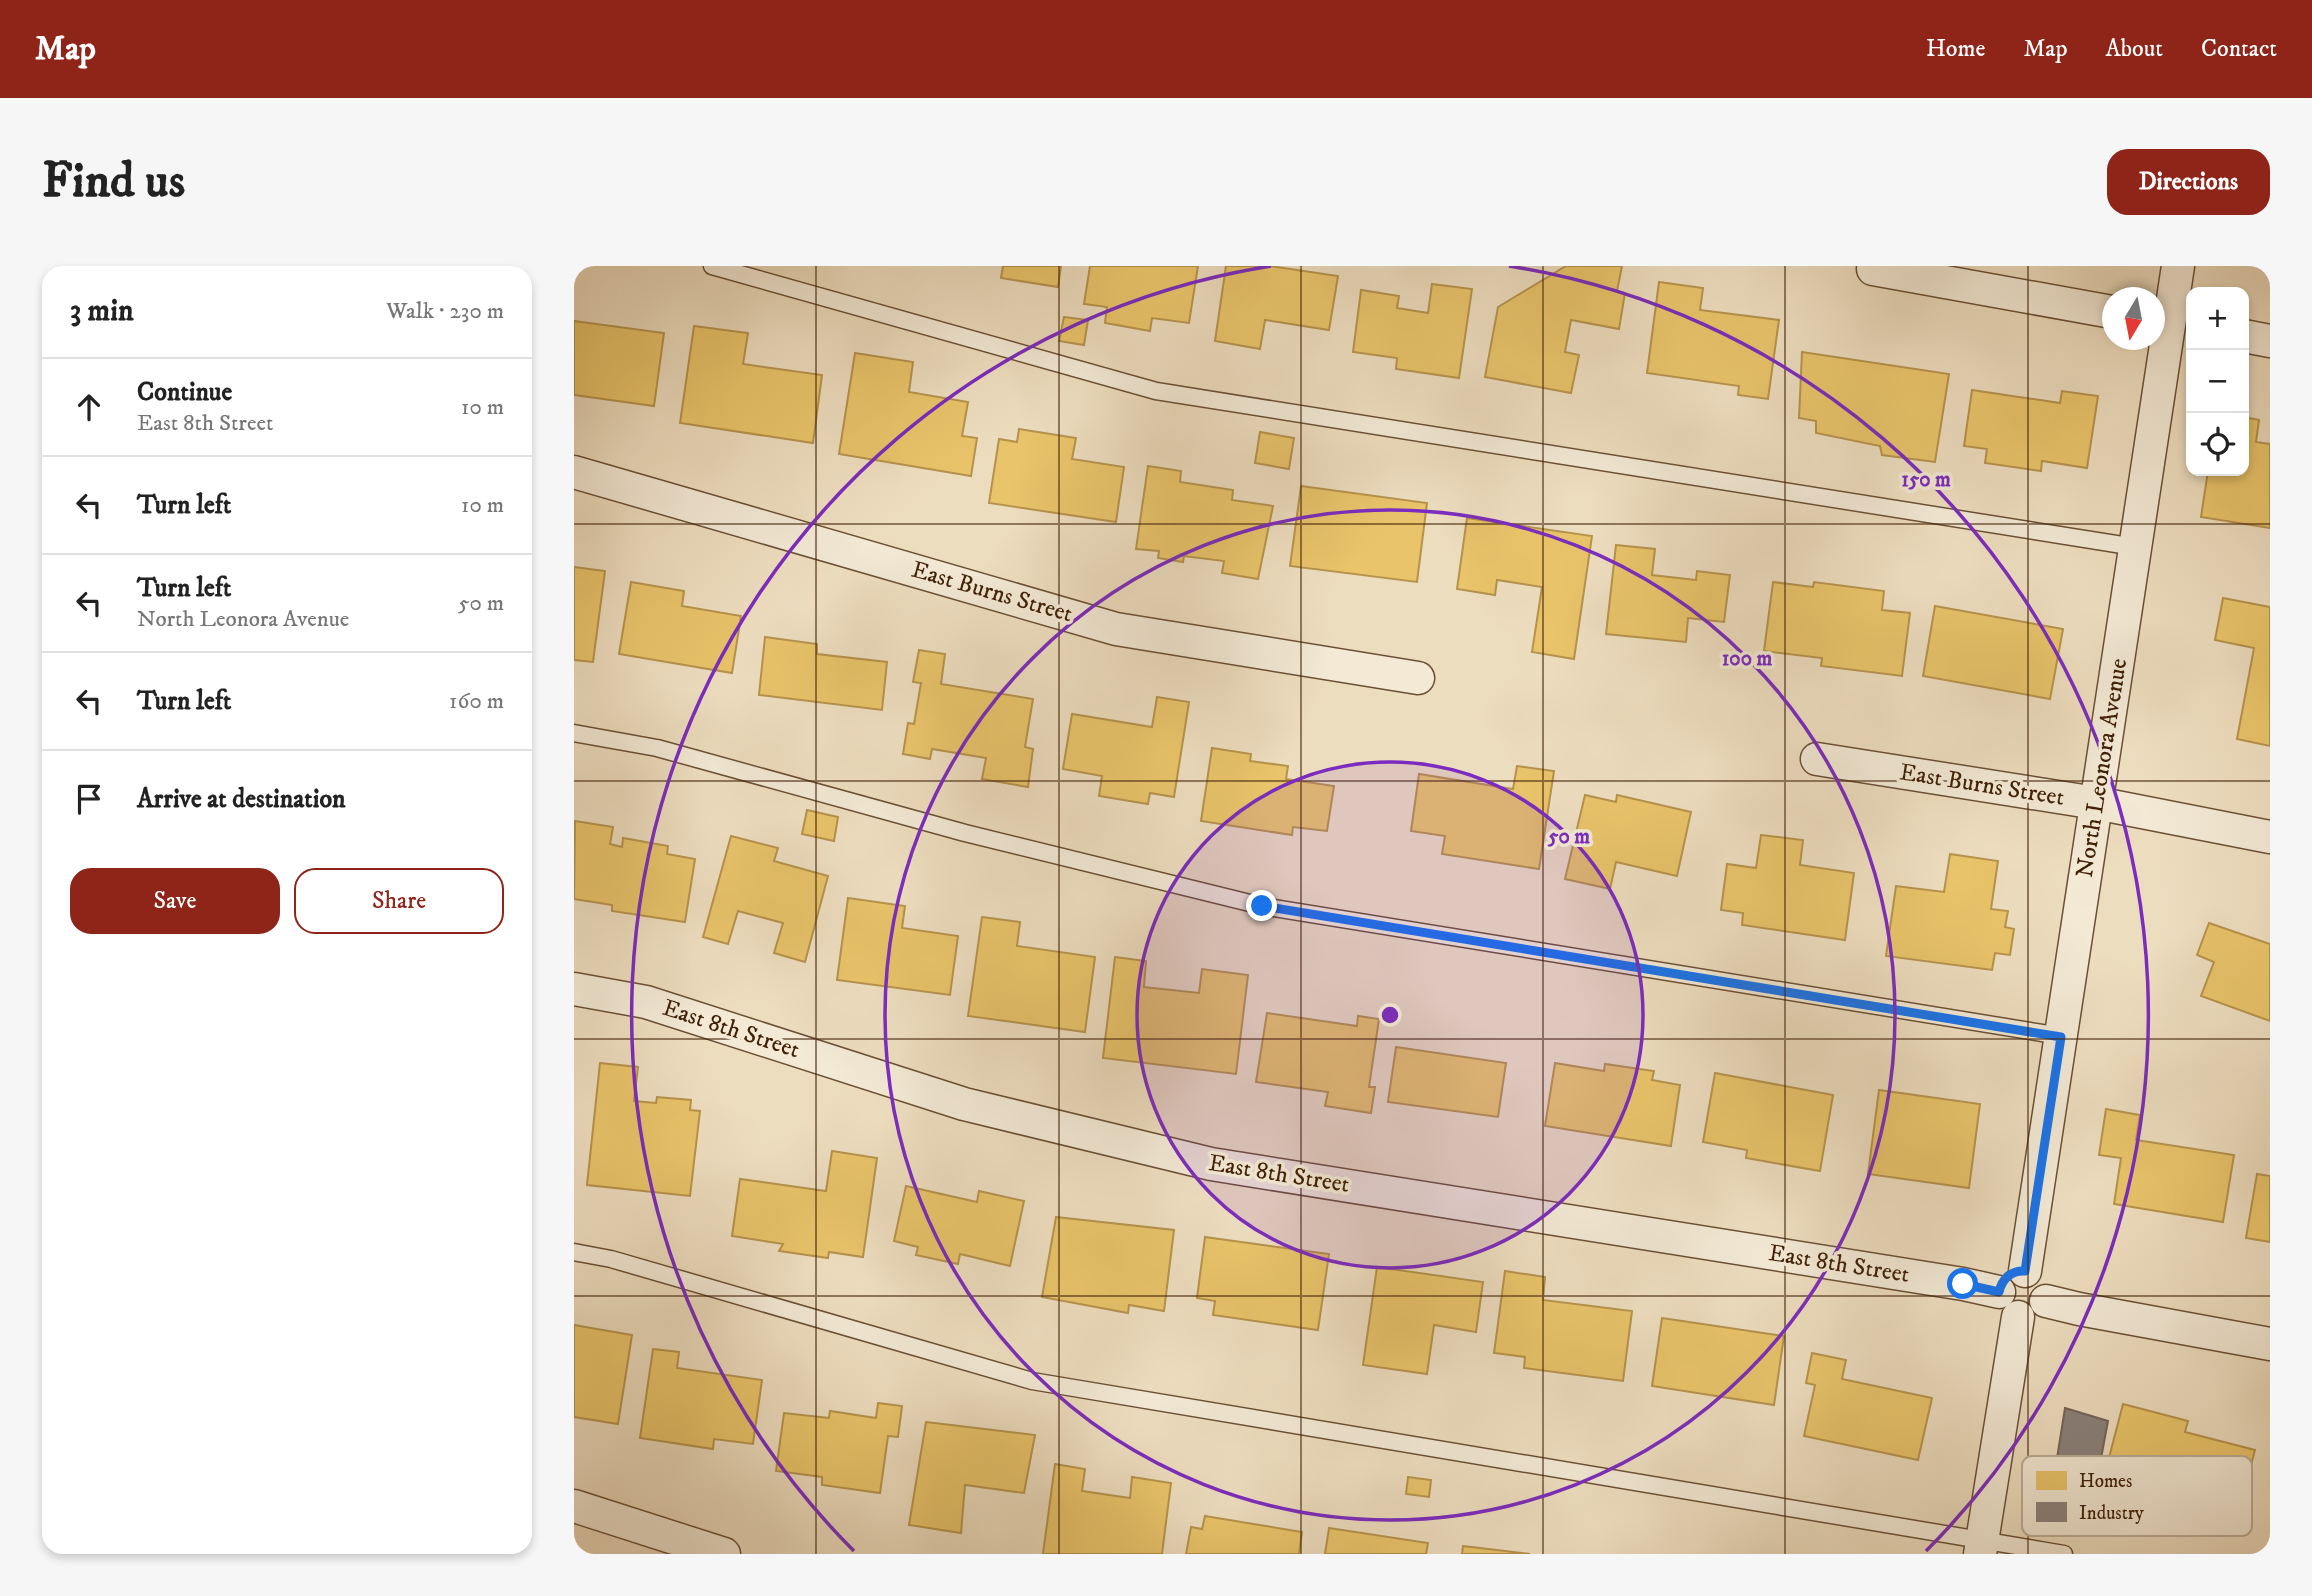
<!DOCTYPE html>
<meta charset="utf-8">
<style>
:root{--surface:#fff;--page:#f6f6f6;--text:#222;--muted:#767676;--line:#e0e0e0;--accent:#8f2418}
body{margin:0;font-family:"IM FELL DW Pica",serif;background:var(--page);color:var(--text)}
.controls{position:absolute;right:21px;top:21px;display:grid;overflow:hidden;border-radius:14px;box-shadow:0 4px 10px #0003}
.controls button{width:63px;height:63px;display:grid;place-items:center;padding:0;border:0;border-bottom:2px solid var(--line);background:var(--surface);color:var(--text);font:35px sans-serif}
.compass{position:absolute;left:1528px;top:21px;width:63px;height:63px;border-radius:50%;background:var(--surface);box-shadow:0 4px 10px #0003;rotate:190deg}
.stop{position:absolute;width:21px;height:21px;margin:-16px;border:5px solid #1a73e8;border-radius:50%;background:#fff}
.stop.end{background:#1a73e8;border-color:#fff;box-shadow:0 2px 7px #0008}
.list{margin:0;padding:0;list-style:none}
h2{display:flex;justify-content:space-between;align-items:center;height:91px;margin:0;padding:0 28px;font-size:30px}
h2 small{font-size:23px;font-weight:400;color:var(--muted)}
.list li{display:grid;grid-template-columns:46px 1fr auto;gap:21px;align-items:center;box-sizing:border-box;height:98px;padding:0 28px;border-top:2px solid var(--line)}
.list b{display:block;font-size:26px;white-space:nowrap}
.list p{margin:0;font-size:23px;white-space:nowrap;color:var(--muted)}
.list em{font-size:23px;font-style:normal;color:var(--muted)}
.actions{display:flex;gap:14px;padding:21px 28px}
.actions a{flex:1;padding:16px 0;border:2px solid var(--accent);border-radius:21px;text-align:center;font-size:24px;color:var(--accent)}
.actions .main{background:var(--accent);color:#fff}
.icon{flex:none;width:38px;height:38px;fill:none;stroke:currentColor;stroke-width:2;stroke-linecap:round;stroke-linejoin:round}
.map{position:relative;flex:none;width:1696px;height:1288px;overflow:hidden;border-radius:21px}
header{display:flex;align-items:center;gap:42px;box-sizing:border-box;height:98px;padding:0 35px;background:var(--accent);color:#fff}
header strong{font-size:33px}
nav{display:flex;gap:38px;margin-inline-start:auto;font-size:24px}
.intro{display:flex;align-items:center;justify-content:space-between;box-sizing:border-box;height:168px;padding:0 42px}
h1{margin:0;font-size:49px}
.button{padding:18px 32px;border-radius:21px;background:var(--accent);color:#fff;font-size:24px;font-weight:700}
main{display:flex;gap:42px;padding:0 42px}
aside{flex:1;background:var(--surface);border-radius:21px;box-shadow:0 4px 10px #0003}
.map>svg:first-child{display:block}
.homes{fill:#e9c46a;stroke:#b6934c;stroke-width:2}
.industry{fill:#8a817c;stroke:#746459;stroke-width:2}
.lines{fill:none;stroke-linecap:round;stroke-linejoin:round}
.service-casing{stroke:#6b5035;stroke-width:19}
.minor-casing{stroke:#6b5035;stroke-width:35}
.service{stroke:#f3e9d5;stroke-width:16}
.minor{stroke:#f3e9d5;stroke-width:32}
.route{stroke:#1a73e8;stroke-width:9}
.grid{fill:none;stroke:#402107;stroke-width:2;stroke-opacity:0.55}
.ring{fill:none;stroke:#7b2cbf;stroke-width:3.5}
.labels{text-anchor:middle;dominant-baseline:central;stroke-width:7;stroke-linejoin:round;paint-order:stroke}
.street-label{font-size:24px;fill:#402107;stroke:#f3e9d5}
.key{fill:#f3e9d5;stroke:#bdad97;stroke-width:2}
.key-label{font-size:19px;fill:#402107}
.centre{fill:#7b2cbf;stroke:#f3e9d5;stroke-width:3.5}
.ring-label{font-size:21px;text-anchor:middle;font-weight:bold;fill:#7b2cbf;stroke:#f3e9d5;stroke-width:7;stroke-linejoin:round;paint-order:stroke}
</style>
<header>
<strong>Map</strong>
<nav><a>Home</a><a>Map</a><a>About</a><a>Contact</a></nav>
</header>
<div class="intro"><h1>Find us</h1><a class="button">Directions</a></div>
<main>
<aside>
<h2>3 min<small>Walk · 230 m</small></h2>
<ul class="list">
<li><svg class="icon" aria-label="ahead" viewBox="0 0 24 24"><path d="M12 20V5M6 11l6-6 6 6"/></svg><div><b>Continue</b><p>East 8th Street</p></div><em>10 m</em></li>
<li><svg class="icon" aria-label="left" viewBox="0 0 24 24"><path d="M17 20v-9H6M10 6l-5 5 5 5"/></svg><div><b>Turn left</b></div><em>10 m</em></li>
<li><svg class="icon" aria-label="left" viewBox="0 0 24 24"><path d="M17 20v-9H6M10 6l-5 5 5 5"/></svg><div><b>Turn left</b><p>North Leonora Avenue</p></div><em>50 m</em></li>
<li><svg class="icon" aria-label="left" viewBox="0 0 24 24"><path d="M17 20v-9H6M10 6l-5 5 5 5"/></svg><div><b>Turn left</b></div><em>160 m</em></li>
<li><svg class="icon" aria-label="arrive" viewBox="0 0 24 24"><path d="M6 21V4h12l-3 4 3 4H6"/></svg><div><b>Arrive at destination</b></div></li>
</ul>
<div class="actions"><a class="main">Save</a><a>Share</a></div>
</aside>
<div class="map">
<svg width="1696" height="1288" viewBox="0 0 1696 1288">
<rect width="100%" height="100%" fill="#edddbf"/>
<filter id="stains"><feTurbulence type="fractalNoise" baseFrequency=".00286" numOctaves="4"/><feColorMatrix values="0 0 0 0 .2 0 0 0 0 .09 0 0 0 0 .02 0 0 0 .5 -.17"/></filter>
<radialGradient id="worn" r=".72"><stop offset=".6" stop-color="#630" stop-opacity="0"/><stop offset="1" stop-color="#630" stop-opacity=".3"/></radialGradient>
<!-- homes -->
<g class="homes">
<path d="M429 0H487L484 21 427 12Z"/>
<path d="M516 0H624L615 57 578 52 576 65 531 57 533 41 510 38Z"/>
<path d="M652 0H696L764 10 755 64 691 54 686 83 641 75Z"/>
<path d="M992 0H1048L1043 25 1051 27 1045 63 997 54 991 86 1005 89 997 127 911 111 924 41Z"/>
<path d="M1085 16 1129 22 1126 44 1205 54 1194 133 1164 129 1165 120 1073 107Z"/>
<path d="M858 18 898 23 885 112 822 103 823 92 779 86 787 24 825 30 823 42 854 47Z"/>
<path d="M490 51 514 54 510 79 485 75Z"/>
<path d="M0 55 90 67 80 140 0 129Z"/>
<path d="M120 60 174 67 169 98 248 109 239 177 106 157Z"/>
<path d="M1228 86 1375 108 1361 196 1308 189 1306 180 1242 167V155L1225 152Z"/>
<path d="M281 87 339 96 335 126 394 136 388 170 403 172 397 210 265 188Z"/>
<path d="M1398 124 1486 137 1488 125 1524 130 1513 202 1468 195 1467 205 1411 197 1413 183 1390 180Z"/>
<path d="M1670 151 1685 154 1682 176 1696 178V262L1627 251 1634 205H1670Z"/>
<path d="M445 163 502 172 498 193 550 201 542 256 415 237 425 173 443 176Z"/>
<path d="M686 166 720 172 715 203 681 197Z"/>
<path d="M574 200 607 205 606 216 659 224 658 234 699 240 684 313 648 307 650 295 610 290 609 296 584 292 585 285 562 283Z"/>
<path d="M727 220 853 237 843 316 716 300Z"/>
<path d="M893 252 1018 270 1000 393 958 386 968 321 923 314 921 329 883 323Z"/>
<path d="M1042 279 1081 283 1078 309 1122 314 1123 305 1156 309 1150 356 1114 352 1112 376 1032 368Z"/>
<path d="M0 301 31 305 19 396 0 394Z"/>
<path d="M57 316 110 325 108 340 167 350 158 407 45 388Z"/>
<path d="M1199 316 1239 321 1240 316 1310 325 1308 344 1336 347 1328 410 1247 400 1248 392 1190 385Z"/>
<path d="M1649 332 1696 341V480L1663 473 1680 382 1641 374Z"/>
<path d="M1361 340 1489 363 1476 433 1349 410Z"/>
<path d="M191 371 243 378V388L313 396 308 444 185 429Z"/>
<path d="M345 384 371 388 367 418 459 433 451 481 459 483 454 521 408 513 412 492 358 483 356 493 329 488 334 457 340 458 347 417 339 416Z"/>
<path d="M583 431 615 436 600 531 576 527 574 538 525 530 528 510 489 503 498 448 578 461Z"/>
<path d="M638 482 677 488 676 495 714 500 712 513 760 520 753 565 719 561 718 569 627 555Z"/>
<path d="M943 500 980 505 965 603 868 588 871 570 837 565 845 508 939 523Z"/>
<path d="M1011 529 1042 536 1043 529 1117 546 1103 610 1042 596 1036 623 991 613Z"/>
<path d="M233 544 264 551 260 575 228 568Z"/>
<path d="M1 555 39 561 36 578 48 581 49 572 94 580 93 588 121 593 111 656 38 645V639L0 633Z"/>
<path d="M1187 569 1229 574 1226 599 1280 607 1271 674 1168 659 1169 647 1147 644 1153 598 1182 602Z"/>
<path d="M157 570 204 582 200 595 254 610 231 696 200 687 209 657 164 645 154 678 129 671Z"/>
<path d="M1376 588 1424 595 1417 643 1434 645 1431 661 1440 663 1436 689 1421 687 1418 704 1312 690 1322 620 1370 626Z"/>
<path d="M274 632 331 640 328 662 384 670 376 729 263 714Z"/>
<path d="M408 651 446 656 443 680 521 691 511 766 394 750Z"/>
<path d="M1635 657 1696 678V755L1627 730 1640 696 1623 689Z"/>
<path d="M541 691 572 695 570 721 625 727 628 703 674 709 662 808 529 792Z"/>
<path d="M693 747 783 760 784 750 805 753 795 821H801L797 847 751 840 754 826 682 816Z"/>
<path d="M822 781 932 797 924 851 814 836Z"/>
<path d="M26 797 64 801 60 835 82 837 83 831 117 834 116 844 126 845 116 930 13 919Z"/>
<path d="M981 797 1030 805 1031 798 1080 805 1078 814 1106 819 1097 880 971 860Z"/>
<path d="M1141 807 1259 829 1246 905 1172 892 1173 884 1129 876Z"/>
<path d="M1305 824 1406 838 1395 922 1294 908Z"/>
<path d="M1532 843 1566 849 1562 874 1660 889 1649 956 1540 938 1547 892 1525 889Z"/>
<path d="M258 885 303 892 289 991 255 986 254 992 205 985 209 978 158 970 166 913 252 925Z"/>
<path d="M1683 908 1696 910V976L1672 972Z"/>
<path d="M332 920 403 936 405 925 450 935 436 1000 386 988 384 998 342 989 344 981 320 975Z"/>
<path d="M482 951 600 964 590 1045 555 1039 554 1047 468 1031Z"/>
<path d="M631 971 755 988 744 1064 639 1049 641 1035 623 1032Z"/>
<path d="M803 1001 909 1016 902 1066 860 1059 853 1108 789 1099Z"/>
<path d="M931 1005 971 1011 969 1034 1058 1045 1049 1115 950 1102 951 1091 920 1087Z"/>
<path d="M1088 1052 1210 1070 1200 1139 1078 1120Z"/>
<path d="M0 1059 58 1069 44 1158 0 1151Z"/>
<path d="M79 1083 105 1086 103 1102 188 1114 179 1178 140 1173 139 1183 66 1172Z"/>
<path d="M1238 1087 1272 1094 1268 1113 1358 1132 1344 1194 1230 1170 1241 1119 1232 1117Z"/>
<path d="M304 1137 328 1140 324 1171 314 1170 306 1227 248 1219V1211L202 1205 210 1147 255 1152 256 1145 302 1152Z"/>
<path d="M1549 1138 1614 1155 1611 1166 1681 1184 1663 1250 1621 1240 1617 1256 1561 1241 1568 1217 1531 1207Z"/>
<path d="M352 1156 461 1169 450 1227 391 1219 387 1267 335 1259Z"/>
<path d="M481 1198 511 1203 508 1225 556 1232 558 1211 597 1217 588 1288H469Z"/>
<path d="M834 1211 857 1214 855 1231 832 1228Z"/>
<path d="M631 1250 728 1266 725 1288H612L617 1261 628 1263Z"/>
<path d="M755 1262 854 1277 852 1288H751Z"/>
<path d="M889 1280 956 1288H888Z"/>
</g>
<!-- industry -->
<path class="industry" d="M1491 1142 1534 1155 1523 1214 1481 1205Z"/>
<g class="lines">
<!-- service casing -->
<g class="service-casing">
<g id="service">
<path d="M138 0 582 125 1561 281"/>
<path d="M0 467 83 482 391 567 688 640 1487 770"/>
<path d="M0 986 37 993 458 1115 1490 1288"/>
</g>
</g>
<!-- minor casing -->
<g class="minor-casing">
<g id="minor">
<path d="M1299 3 1538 46"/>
<path d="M1670 70 1696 75"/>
<path d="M0 206 542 363 844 412"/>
<path d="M1243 493 1522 537 1696 571"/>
<path d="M0 723 72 736 390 838 637 898 1389 1018 1425 1026"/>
<path d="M1451 1005 1604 0"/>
<path d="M1472 1035 1505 1043 1696 1078"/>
<path d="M0 1240 150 1288"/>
<path d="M1406 1288 1444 1051"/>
</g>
</g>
<!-- service -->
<use href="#service" class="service"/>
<!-- minor -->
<use href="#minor" class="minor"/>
</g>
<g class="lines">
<!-- route -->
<path class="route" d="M688 640 1487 771 1451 1005C1437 1004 1428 1013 1425 1026L1389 1018"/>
</g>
<!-- grid -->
<path class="grid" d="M242 0V1288M485 0V1288M727 0V1288M969 0V1288M1211 0V1288M1454 0V1288M0 258H1696M0 515H1696M0 773H1696M0 1030H1696"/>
<!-- distance rings -->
<circle cx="816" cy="749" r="253" fill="#7b2cbf" fill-opacity=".12"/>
<g class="ring">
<circle cx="816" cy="749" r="253"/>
<circle cx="816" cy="749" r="505"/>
<path d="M280 1285A758 758 0 0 1 697 0M935 0A758 758 0 0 1 1352 1285"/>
</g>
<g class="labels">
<!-- street labels -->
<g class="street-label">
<text transform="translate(418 326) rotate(16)">East Burns Street</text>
<text transform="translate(1528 502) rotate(-81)">North Leonora Avenue</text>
<text transform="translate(1408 519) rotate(9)">East Burns Street</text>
<text transform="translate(157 763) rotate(18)">East 8th Street</text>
<text transform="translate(705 908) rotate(9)">East 8th Street</text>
<text transform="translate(1265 998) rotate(9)">East 8th Street</text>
</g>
</g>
<!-- legend -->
<rect x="1448" y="1190" width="230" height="80" rx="10" class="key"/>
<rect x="1462" y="1205" width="31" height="19" fill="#e9c46a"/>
<rect x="1462" y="1236" width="31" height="20" fill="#8a817c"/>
<g class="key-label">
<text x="1505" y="1221">Homes</text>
<text x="1505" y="1253">Industry</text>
</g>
<circle cx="816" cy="749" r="10" class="centre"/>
<g class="ring-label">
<text x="1352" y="220">150 m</text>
<text x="1173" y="399">100 m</text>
<text x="995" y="577">50 m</text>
</g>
<rect width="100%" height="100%" filter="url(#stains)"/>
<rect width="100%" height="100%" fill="url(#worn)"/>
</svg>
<div class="controls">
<button>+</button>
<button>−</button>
<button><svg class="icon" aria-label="locate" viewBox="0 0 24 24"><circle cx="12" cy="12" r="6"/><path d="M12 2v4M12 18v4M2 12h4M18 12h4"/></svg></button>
</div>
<svg class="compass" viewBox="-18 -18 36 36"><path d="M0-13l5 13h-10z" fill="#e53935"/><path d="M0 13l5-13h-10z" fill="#767676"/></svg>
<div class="stop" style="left:1389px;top:1018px"></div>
<div class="stop end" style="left:688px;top:640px"></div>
</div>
</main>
